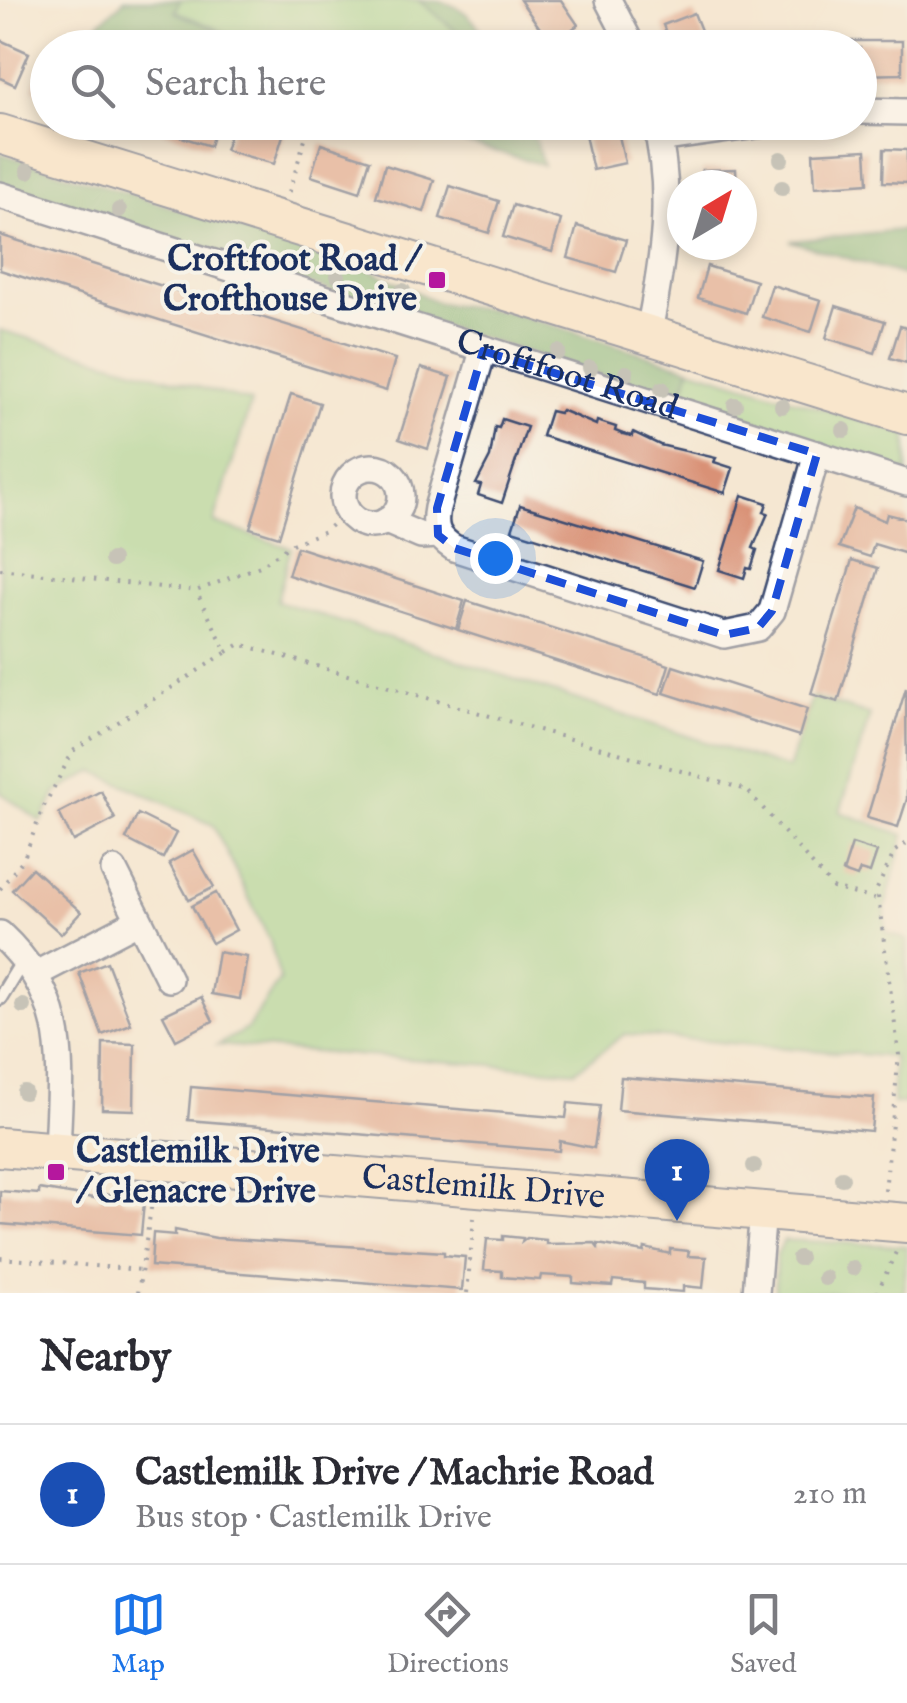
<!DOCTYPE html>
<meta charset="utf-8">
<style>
:root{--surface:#fff;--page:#f7f7f7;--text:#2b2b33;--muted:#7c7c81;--line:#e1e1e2;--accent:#1a73e8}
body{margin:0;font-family:"IM FELL English",serif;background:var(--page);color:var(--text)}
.compass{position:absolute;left:667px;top:170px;width:90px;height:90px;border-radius:50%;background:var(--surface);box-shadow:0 5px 15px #0003;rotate:38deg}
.you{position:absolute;left:495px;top:558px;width:35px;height:35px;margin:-25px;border:8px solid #fff;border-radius:50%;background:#1a73e8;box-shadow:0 0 0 15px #1a73e833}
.badge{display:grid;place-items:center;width:65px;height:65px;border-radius:50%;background:var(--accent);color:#fff;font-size:32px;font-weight:700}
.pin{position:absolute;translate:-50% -82px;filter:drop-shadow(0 2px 5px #0008)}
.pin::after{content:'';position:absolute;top:52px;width:35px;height:30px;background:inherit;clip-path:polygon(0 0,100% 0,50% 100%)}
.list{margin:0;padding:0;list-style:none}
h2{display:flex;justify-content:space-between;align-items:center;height:130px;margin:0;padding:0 40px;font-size:42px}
h2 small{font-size:32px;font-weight:400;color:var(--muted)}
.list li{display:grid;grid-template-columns:65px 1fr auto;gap:30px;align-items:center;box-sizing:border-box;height:140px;padding:0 40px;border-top:2px solid var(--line)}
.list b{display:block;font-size:38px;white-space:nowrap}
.list p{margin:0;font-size:32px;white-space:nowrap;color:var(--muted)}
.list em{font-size:32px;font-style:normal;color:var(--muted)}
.icon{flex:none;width:55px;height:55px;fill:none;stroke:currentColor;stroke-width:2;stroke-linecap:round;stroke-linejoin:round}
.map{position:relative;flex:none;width:907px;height:1293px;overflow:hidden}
.search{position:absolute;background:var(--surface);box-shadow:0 5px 15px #0003;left:30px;right:30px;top:30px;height:110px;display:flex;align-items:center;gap:25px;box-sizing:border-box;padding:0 35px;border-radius:55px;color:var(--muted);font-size:38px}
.sheet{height:270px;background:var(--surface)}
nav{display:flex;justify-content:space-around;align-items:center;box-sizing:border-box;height:140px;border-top:2px solid var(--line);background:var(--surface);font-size:28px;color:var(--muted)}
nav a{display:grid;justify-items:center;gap:5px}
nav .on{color:var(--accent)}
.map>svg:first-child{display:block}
.green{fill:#94d186;stroke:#588072;stroke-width:2.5}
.forest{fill:#77b373;stroke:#497168;stroke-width:2.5}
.building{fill:#d99176}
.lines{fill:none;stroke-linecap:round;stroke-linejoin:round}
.lane-casing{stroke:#3c4b6f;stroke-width:18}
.street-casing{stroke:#3c4b6f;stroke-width:30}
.secondary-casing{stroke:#3c4b6f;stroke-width:42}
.path{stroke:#3c4b6f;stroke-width:4;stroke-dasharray:2.5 8;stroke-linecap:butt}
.lane{stroke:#fff;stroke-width:12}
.street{stroke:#fff;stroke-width:25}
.secondary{stroke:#fde5c5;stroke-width:38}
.tree{fill:#8e9898}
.marked{fill:none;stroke:#1d4ed8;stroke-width:8;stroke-dasharray:20 12;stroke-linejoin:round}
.poi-dot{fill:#b5179e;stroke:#f7f3e8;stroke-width:4}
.labels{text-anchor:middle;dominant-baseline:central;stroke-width:8;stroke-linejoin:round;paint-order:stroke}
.poi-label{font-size:35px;font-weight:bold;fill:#1b2f5e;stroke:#f7f3e8;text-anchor:end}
.street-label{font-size:35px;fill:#1b2f5e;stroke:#f7f3e8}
</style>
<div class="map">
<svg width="907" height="1293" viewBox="0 0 907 1293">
<rect width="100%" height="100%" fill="#f7f3e8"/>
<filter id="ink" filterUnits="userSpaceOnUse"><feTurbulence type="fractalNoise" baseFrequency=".01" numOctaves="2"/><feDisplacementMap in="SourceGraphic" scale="20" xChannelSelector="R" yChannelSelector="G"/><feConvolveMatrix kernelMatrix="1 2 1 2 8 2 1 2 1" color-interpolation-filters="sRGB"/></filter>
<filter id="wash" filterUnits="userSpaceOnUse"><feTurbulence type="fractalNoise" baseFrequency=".0048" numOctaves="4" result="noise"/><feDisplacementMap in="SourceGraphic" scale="40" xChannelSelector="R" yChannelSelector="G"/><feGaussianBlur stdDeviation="2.25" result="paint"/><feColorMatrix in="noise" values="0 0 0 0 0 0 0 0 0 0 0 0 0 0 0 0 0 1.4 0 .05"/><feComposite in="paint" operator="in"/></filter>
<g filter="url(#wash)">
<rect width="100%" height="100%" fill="#f5e7d2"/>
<!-- green -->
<g class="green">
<path d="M180 0H418L476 47H258L175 11Z"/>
<path d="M0 330 251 402 214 523 291 548 277 601 788 769 812 697 870 715 840 812 904 835 885 908 886 932 907 940V1104L893 1103V1057L625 1034 575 1071 218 1045 248 1028 280 979 270 941 213 825 94 771 57 792 41 822 0 792Z"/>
<path d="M690 368 907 434V473L680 401Z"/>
<path d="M784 1240 907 1246 904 1293H775L776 1256Z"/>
</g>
<!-- forest -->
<g class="forest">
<path d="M124 0H180L175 12 258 47H165L95 27Z"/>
<path d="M418 0C461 0 470 14 493 47H476Z"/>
<path d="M396 123H530L543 165Z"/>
<path d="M0 153 369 269 439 303 506 311 690 368 680 401 0 186Z"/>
<path d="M907 231V276L790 241 900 230Z"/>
</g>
<g id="blocks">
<!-- building -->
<g class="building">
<path d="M520 0H561L578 25 551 44Z"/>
<path d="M694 13 708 48H672L663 25Z"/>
<path d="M0 40 29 53 15 85 0 78Z"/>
<path d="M850 41H902V74L860 75V48H850Z"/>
<path d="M43 58 48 59V94L33 89Z"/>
<path d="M165 122H217L210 146 162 131Z"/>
<path d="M234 122H252L284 132 274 164 225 150Z"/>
<path d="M582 122H616L625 163 593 170Z"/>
<path d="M321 144 370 160 360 192 311 176Z"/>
<path d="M884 149 907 150V183L883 182Z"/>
<path d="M866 150 868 183 815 187 813 153Z"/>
<path d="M385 165 434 180 424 212 376 197Z"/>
<path d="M736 169 737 185H703L702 170Z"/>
<path d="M450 186 499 201 489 233 440 218Z"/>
<path d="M513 205 561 220 552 252 503 237Z"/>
<path d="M577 226 626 240 616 272 568 258Z"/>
<path d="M0 235 395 359 386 391 0 270Z"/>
<path d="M707 266 756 281 746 313 698 298Z"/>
<path d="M772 285 821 300 811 332 762 317Z"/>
<path d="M836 306 885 321 875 353 826 338Z"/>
<path d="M900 326 907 328V363L890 358Z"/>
<path d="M421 368 451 377 428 449 399 439Z"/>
<path d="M291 394 320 403 279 537 250 528Z"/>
<path d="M561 410 596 425 597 421 616 427 615 431 623 434 632 436 633 432 660 445 716 458 714 462 733 468 725 493 542 436 550 411 559 413Z"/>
<path d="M502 419 527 427 502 503 478 495 481 485 476 484 490 457 495 427 499 428Z"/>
<path d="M742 495 767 503 764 512 768 513 753 548 757 550 751 569 747 568 744 578 719 570Z"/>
<path d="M520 505 703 561 695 587 512 530Z"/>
<path d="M854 508 885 521 887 514 907 519V554L874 544 870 557 839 547Z"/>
<path d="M297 547 464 601 456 629 288 575Z"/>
<path d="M852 560 878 568 838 702 811 694Z"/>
<path d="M467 601 669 665 660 694 458 630Z"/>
<path d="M673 666 807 709 799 736 664 693Z"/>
<path d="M906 688 907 799 898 827 867 818Z"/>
<path d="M101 791 115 819 73 841 59 813Z"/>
<path d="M138 814 176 833 163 858 126 839Z"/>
<path d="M852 844 877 852 870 873 860 870 857 877 843 872Z"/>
<path d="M193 850 214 887 189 900 169 863Z"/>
<path d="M32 868 81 912 61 934 12 890Z"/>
<path d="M216 893 236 930 212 943 192 906Z"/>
<path d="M218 952 247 957 240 999 211 994Z"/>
<path d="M107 962 131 1024 102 1035 79 973Z"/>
<path d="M201 997 213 1021 176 1040 163 1015Z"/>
<path d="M103 1043 135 1044 134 1110 102 1109Z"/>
<path d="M621 1077 874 1098 871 1131 618 1110Z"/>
<path d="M191 1087 566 1118 568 1103 600 1106 594 1148 560 1141 559 1151 188 1120Z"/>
<path d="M39 1189 100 1199V1194L123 1196V1201L144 1202 141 1235 0 1224V1191L39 1194Z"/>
<path d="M175 1230 216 1238 444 1252V1255L465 1257 462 1290 151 1266 153 1233 175 1235Z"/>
<path d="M503 1236 523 1238 522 1242 527 1238 546 1240V1244L594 1243 598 1248V1244L644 1252 645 1248 670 1254V1249L689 1251 688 1256 706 1257 703 1288 683 1286V1292L644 1289V1283L613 1280 612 1286 573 1283V1277L541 1275 540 1280 502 1277V1271L484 1270 487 1239 503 1240Z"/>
</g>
</g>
</g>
<g filter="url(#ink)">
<use href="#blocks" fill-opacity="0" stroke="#3c4b6f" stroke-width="2.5"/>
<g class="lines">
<!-- lane casing -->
<g class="lane-casing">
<path id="lane" d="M0 998 24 959"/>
</g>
<!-- street casing -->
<g class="street-casing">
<g id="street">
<path d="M608 0 633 48"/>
<path d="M860 111 907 112"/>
<path d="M659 139 778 122"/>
<path id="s1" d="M0 195 907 483"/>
<path d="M649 331C663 261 674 194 655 122"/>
<path d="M483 351 437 508C433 528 437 537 454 548L724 635 758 628 772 611 817 454"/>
<circle cx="372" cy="496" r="29"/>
<path d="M386 521 421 536 438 535"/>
<path d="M114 870 169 979"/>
<path d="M0 934C72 1001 60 1063 57 1152"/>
<path d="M36 974 136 922"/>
<path d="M756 1293 763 1211"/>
</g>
</g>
<!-- secondary casing -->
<g class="secondary-casing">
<g id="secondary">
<path d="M0 134 907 415"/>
<path id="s2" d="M0 1147 907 1223"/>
</g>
</g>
<!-- path -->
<g class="path">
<path d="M289 192 310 122"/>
<path d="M0 569 196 591 260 566 292 544 325 531 347 511"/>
<path d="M227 652 240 644 747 790 833 888 878 900"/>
<path d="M0 889 24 858 43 808 73 751 227 652 196 591"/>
<path d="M885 1191 899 1055 877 889 895 851 907 843"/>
<path d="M0 1258 141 1270"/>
<path d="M138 1293 154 1189"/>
<path d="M467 1293 474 1218"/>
<path d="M877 1293 896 1252"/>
</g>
<!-- lane -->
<use href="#lane" class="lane"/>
<!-- street -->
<use href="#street" class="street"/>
<!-- secondary -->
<use href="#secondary" class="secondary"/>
</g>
<!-- trees -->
<g class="tree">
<circle cx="781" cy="159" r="8"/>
<circle cx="28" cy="171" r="8"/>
<circle cx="782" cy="188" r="8"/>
<circle cx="119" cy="210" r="8"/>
<circle cx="243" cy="259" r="8"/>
<circle cx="338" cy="276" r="8"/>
<circle cx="403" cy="291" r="8"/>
<circle cx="558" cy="352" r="8"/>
<circle cx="590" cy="368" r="8"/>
<circle cx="626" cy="373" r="8"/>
<circle cx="662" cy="389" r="8"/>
<circle cx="735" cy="405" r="8"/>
<circle cx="782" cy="406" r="8"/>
<circle cx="844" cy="430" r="8"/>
<circle cx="112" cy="560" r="8"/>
<circle cx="23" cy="1006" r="8"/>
<circle cx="24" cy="1092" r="8"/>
<circle cx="754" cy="1166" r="8"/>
<circle cx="842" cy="1178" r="8"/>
<circle cx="799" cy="1258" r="8"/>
<circle cx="853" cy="1268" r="8"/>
<circle cx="825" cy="1278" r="8"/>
</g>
</g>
<!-- marked area -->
<path d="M0 0H907V1293H0ZM483 351 817 454 772 611 758 628 724 635 454 548 438 535 437 508Z" fill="#f5e7d2" fill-opacity=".55" fill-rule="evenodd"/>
<path class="marked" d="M483 351 817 454 772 611 758 628 724 635 454 548 438 535 437 508Z"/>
<!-- markers -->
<g class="poi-dot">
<rect x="427" y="270" width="20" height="20" rx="5"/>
<rect x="46" y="1162" width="20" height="20" rx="5"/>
</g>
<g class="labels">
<!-- poi labels -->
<g class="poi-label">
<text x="417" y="260">Croftfoot Road /<tspan x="417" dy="40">Crofthouse Drive</tspan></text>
<text x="76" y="1152" text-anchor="start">Castlemilk Drive<tspan x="76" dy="40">/ Glenacre Drive</tspan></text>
</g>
<!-- street labels -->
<g class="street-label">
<text stroke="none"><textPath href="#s1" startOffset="595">Croftfoot Road</textPath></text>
<text stroke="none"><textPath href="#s2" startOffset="485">Castlemilk Drive</textPath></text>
</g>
</g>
</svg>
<svg class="compass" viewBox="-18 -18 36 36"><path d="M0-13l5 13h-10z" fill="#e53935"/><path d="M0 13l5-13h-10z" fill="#7c7c81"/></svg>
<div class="you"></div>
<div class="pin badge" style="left:677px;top:1221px;background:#1a4fb4">1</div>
<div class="search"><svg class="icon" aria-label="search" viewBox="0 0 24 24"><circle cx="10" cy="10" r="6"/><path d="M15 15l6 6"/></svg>Search here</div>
</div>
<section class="sheet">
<h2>Nearby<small></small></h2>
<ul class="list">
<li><span class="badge" style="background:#1a4fb4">1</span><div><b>Castlemilk Drive / Machrie Road</b><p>Bus stop · Castlemilk Drive</p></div><em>210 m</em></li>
</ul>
</section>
<nav>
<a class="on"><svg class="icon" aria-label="map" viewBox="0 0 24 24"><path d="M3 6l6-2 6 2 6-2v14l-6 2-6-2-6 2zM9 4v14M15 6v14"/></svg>Map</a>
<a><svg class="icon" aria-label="directions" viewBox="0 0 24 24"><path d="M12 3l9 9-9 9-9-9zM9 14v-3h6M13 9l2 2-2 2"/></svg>Directions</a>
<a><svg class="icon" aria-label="saved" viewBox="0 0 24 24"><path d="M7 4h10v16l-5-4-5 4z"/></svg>Saved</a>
</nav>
